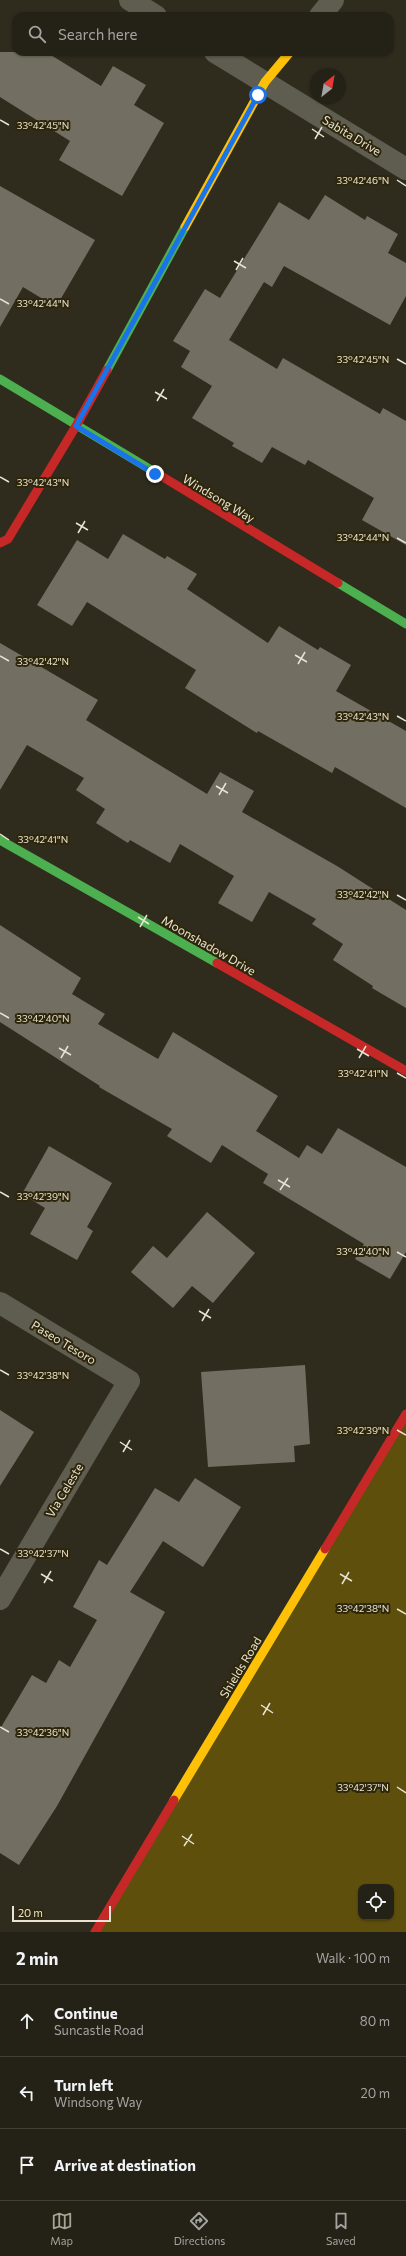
<!DOCTYPE html>
<meta charset="utf-8">
<style>
:root{--surface:#242116;--page:#302e23;--text:#f1f3f6;--muted:#a3a3a1;--line:#413e35;--accent:#a8a393}
body{margin:0;font-family:Commissioner,sans-serif;background:var(--page);color:var(--text)}
.controls{position:absolute;right:12px;bottom:12px;display:grid;overflow:hidden;border-radius:8px;box-shadow:0 1px 3px #0004}
.controls button{width:36px;height:36px;display:grid;place-items:center;padding:0;border:0;border-bottom:1px solid var(--line);background:var(--surface);color:var(--text);font:20px sans-serif}
.compass{position:absolute;left:310px;top:68px;width:36px;height:36px;border-radius:50%;background:var(--surface);box-shadow:0 1px 3px #0004;rotate:31deg}
.scale{position:absolute;left:12px;bottom:10px;width:99px;box-sizing:border-box;padding-left:4px;border:2px solid #e8e3d3;border-top:0;font-size:11px;line-height:14px;white-space:nowrap;color:#e8e3d3;-webkit-text-stroke:3px #2e260a;paint-order:stroke}
.stop{position:absolute;width:12px;height:12px;margin:-9px;border:3px solid #1a73e8;border-radius:50%;background:#fff}
.stop.end{background:#1a73e8;border-color:#fff;box-shadow:0 1px 4px #0008}
.list{margin:0;padding:0;list-style:none}
h2{display:flex;justify-content:space-between;align-items:center;height:52px;margin:0;padding:0 16px;font-size:17px}
h2 small{font-size:13px;font-weight:400;color:var(--muted)}
.list li{display:grid;grid-template-columns:26px 1fr auto;gap:12px;align-items:center;box-sizing:border-box;height:72px;padding:0 16px;border-top:1px solid var(--line)}
.list b{display:block;font-size:15px;white-space:nowrap}
.list p{margin:0;font-size:13px;white-space:nowrap;color:var(--muted)}
.list em{font-size:13px;font-style:normal;color:var(--muted)}
.icon{flex:none;width:22px;height:22px;fill:none;stroke:currentColor;stroke-width:2;stroke-linecap:round;stroke-linejoin:round}
.map{position:relative;flex:none;width:406px;height:1932px;overflow:hidden}
.search{position:absolute;background:var(--surface);box-shadow:0 1px 3px #0004;left:12px;right:12px;top:12px;height:44px;display:flex;align-items:center;gap:10px;box-sizing:border-box;padding:0 14px;border-radius:12px;color:var(--muted);font-size:15px}
.sheet{height:268px;background:var(--surface)}
nav{display:flex;justify-content:space-around;align-items:center;box-sizing:border-box;height:56px;border-top:1px solid var(--line);background:var(--surface);font-size:11px;color:var(--muted)}
nav a{display:grid;justify-items:center;gap:2px}
nav .on{color:var(--accent)}
.map>svg:first-child{display:block}
.green{fill:#5e4f0d;fill-rule:evenodd}
.building{fill:#726f62}
.lines{fill:none;stroke-linecap:round;stroke-linejoin:round}
.street{stroke:#5f5c50;stroke-width:22}
.fast{stroke:#4caf50;stroke-width:9}
.slow{stroke:#ffc107;stroke-width:9}
.jam{stroke:#c62828;stroke-width:9}
.route{stroke:#1a73e8;stroke-width:5}
.ticks{fill:none;stroke:#e8e3d3;stroke-width:1.5}
.labels{text-anchor:middle;dominant-baseline:central;stroke-width:4;stroke-linejoin:round;paint-order:stroke}
.street-label{font-size:12px;fill:#e8e3d3;stroke:#2e260a}
.ticks-label{font-size:10px;text-anchor:middle;fill:#e8e3d3;stroke:#2e260a;stroke-width:4;stroke-linejoin:round;paint-order:stroke}
</style>
<div class="map">
<svg width="406" height="1932" viewBox="0 0 406 1932">
<rect width="100%" height="100%" fill="#302c1d"/>
<!-- green -->
<path class="green" d="M406 1414V1932H95ZM361 1887H391V1917H361Z"/>
<!-- building -->
<g class="building">
<path d="M0 52H46L101 86 113 66 146 85 134 105 164 123 122 196 59 160 70 141 0 97Z"/>
<path d="M0 186 95 240 56 307 23 287 0 327Z"/>
<path d="M325 195 365 220 367 216 398 234 388 253 406 263V296L390 325 284 266 272 287 264 282 229 340 277 369 283 358 380 414 383 408 406 421V545L362 520 374 498 308 460 305 465 272 447 262 463 232 446 234 443 192 418 212 386 181 367 190 351 173 341 205 289 220 298 279 202 309 220Z"/>
<path d="M123 534 165 559 167 556 197 574 187 589 268 643 279 626 318 650 320 647 351 665 336 691 406 731V808L335 767 332 773 258 731 257 733 185 688 196 670 87 602 72 626 37 605 77 540 108 559Z"/>
<path d="M0 643 98 700 86 720 207 794 220 772 254 791 242 812 337 866 406 910V1008L372 988 373 986 333 960 343 944 312 924 316 919 269 892 252 922 218 903 234 876 180 844 170 863 130 840 128 843 96 823 105 809 76 790 84 778 27 745 0 790Z"/>
<path d="M0 925 81 978 72 994 105 1014 98 1024 158 1059 173 1032 278 1096 256 1131 299 1158 307 1145 322 1154 338 1128 406 1167V1252L390 1279 355 1259 364 1244 263 1183 268 1174 222 1145 211 1163 167 1136 172 1129 99 1087 100 1086 0 1022Z"/>
<path d="M49 1146 112 1183 87 1227 93 1231 77 1260 30 1234 45 1208 22 1194Z"/>
<path d="M207 1212 255 1253 213 1303 192 1286 173 1308 131 1272 153 1246 167 1258Z"/>
<path d="M305 1365 310 1444 294 1446 295 1462 208 1467 201 1372Z"/>
<path d="M0 1410 34 1432 0 1486Z"/>
<path d="M195 1478 241 1507 203 1567 163 1541 130 1592 165 1612 57 1806 19 1865 0 1853V1729L32 1675 46 1683 59 1660 70 1667 97 1620 73 1607 99 1560 107 1565 155 1488 179 1502Z"/>
</g>
<g class="lines">
<!-- street -->
<g class="street">
<path d="M130 0 156 16"/>
<path d="M320 16 333 0"/>
<path d="M215 52 406 169"/>
<path d="M0 1303 129 1381 0 1599"/>
</g>
<!-- fast -->
<g class="fast">
<path d="M107 370 185 227"/>
<path d="M0 379 158 474"/>
<path d="M338 583 406 624"/>
<path d="M0 840 217 963"/>
</g>
<!-- slow -->
<g class="slow">
<path d="M185 227 265 82 290 52"/>
<path d="M174 1800 325 1549"/>
</g>
<!-- jam -->
<g class="jam">
<path d="M158 474 338 583"/>
<path d="M0 543 8 539 76 426 107 370"/>
<path d="M217 963 406 1071"/>
<path d="M325 1549 406 1414"/>
<path d="M95 1932 174 1800"/>
</g>
</g>
<g class="lines">
<!-- route -->
<path class="route" d="M155 474 76 426 258 95"/>
</g>
<!-- ticks -->
<path class="ticks" d="M0 120 9 125M312 129 324 137M315 139 322 127M397 180 406 186M234 261 246 268M236 270 243 258M0 299 9 304M397 359 406 364M155 392 167 399M157 401 164 389M0 477 9 482M76 523 88 530M78 533 85 521M397 538 406 543M295 655 307 662M0 656 9 661M298 664 305 652M397 716 406 721M216 786 228 793M219 795 226 783M0 834 9 840M397 895 406 900M138 917 149 924M140 927 147 915M0 1013 9 1018M59 1048 71 1055M357 1049 369 1056M61 1058 68 1046M359 1058 366 1046M397 1073 406 1078M278 1180 290 1187M280 1190 288 1178M0 1192 9 1197M397 1252 406 1257M199 1311 211 1318M202 1321 209 1309M0 1370 9 1375M397 1430 406 1435M120 1442 132 1450M123 1452 130 1440M0 1549 9 1554M41 1574 53 1581M340 1574 352 1581M44 1583 51 1571M342 1584 349 1572M397 1609 406 1614M261 1705 273 1713M263 1715 270 1703M0 1727 9 1732M397 1787 406 1793M182 1836 194 1844M184 1846 192 1834"/>
<g class="labels">
<!-- street labels -->
<g class="street-label">
<text transform="translate(352 135) rotate(31)">Sabita Drive</text>
<text transform="translate(219 498) rotate(31)">Windsong Way</text>
<text transform="translate(209 945) rotate(30)">Moonshadow Drive</text>
<text transform="translate(64 1342) rotate(31)">Paseo Tesoro</text>
<text transform="translate(64 1490) rotate(-59)">Via Celeste</text>
<text transform="translate(240 1667) rotate(-59)">Shields Road</text>
</g>
</g>
<g class="ticks-label">
<text x="43" y="129">33°42'45"N</text>
<text x="363" y="184">33°42'46"N</text>
<text x="43" y="307">33°42'44"N</text>
<text x="363" y="363">33°42'45"N</text>
<text x="43" y="486">33°42'43"N</text>
<text x="363" y="541">33°42'44"N</text>
<text x="43" y="665">33°42'42"N</text>
<text x="363" y="720">33°42'43"N</text>
<text x="43" y="843">33°42'41"N</text>
<text x="363" y="898">33°42'42"N</text>
<text x="43" y="1022">33°42'40"N</text>
<text x="363" y="1077">33°42'41"N</text>
<text x="43" y="1200">33°42'39"N</text>
<text x="363" y="1255">33°42'40"N</text>
<text x="43" y="1379">33°42'38"N</text>
<text x="363" y="1434">33°42'39"N</text>
<text x="43" y="1557">33°42'37"N</text>
<text x="363" y="1612">33°42'38"N</text>
<text x="43" y="1736">33°42'36"N</text>
<text x="363" y="1791">33°42'37"N</text>
</g>
</svg>
<div class="controls">
<button><svg class="icon" aria-label="locate" viewBox="0 0 24 24"><circle cx="12" cy="12" r="6"/><path d="M12 2v4M12 18v4M2 12h4M18 12h4"/></svg></button>
</div>
<svg class="compass" viewBox="-18 -18 36 36"><path d="M0-13l5 13h-10z" fill="#e53935"/><path d="M0 13l5-13h-10z" fill="#a3a3a1"/></svg>
<div class="scale">20 m</div>
<div class="stop" style="left:258px;top:95px"></div>
<div class="stop end" style="left:155px;top:474px"></div>
<div class="search"><svg class="icon" aria-label="search" viewBox="0 0 24 24"><circle cx="10" cy="10" r="6"/><path d="M15 15l6 6"/></svg>Search here</div>
</div>
<section class="sheet">
<h2>2 min<small>Walk · 100 m</small></h2>
<ul class="list">
<li><svg class="icon" aria-label="ahead" viewBox="0 0 24 24"><path d="M12 20V5M6 11l6-6 6 6"/></svg><div><b>Continue</b><p>Suncastle Road</p></div><em>80 m</em></li>
<li><svg class="icon" aria-label="left" viewBox="0 0 24 24"><path d="M17 20v-9H6M10 6l-5 5 5 5"/></svg><div><b>Turn left</b><p>Windsong Way</p></div><em>20 m</em></li>
<li><svg class="icon" aria-label="arrive" viewBox="0 0 24 24"><path d="M6 21V4h12l-3 4 3 4H6"/></svg><div><b>Arrive at destination</b></div></li>
</ul>
</section>
<nav>
<a class="on"><svg class="icon" aria-label="map" viewBox="0 0 24 24"><path d="M3 6l6-2 6 2 6-2v14l-6 2-6-2-6 2zM9 4v14M15 6v14"/></svg>Map</a>
<a><svg class="icon" aria-label="directions" viewBox="0 0 24 24"><path d="M12 3l9 9-9 9-9-9zM9 14v-3h6M13 9l2 2-2 2"/></svg>Directions</a>
<a><svg class="icon" aria-label="saved" viewBox="0 0 24 24"><path d="M7 4h10v16l-5-4-5 4z"/></svg>Saved</a>
</nav>
